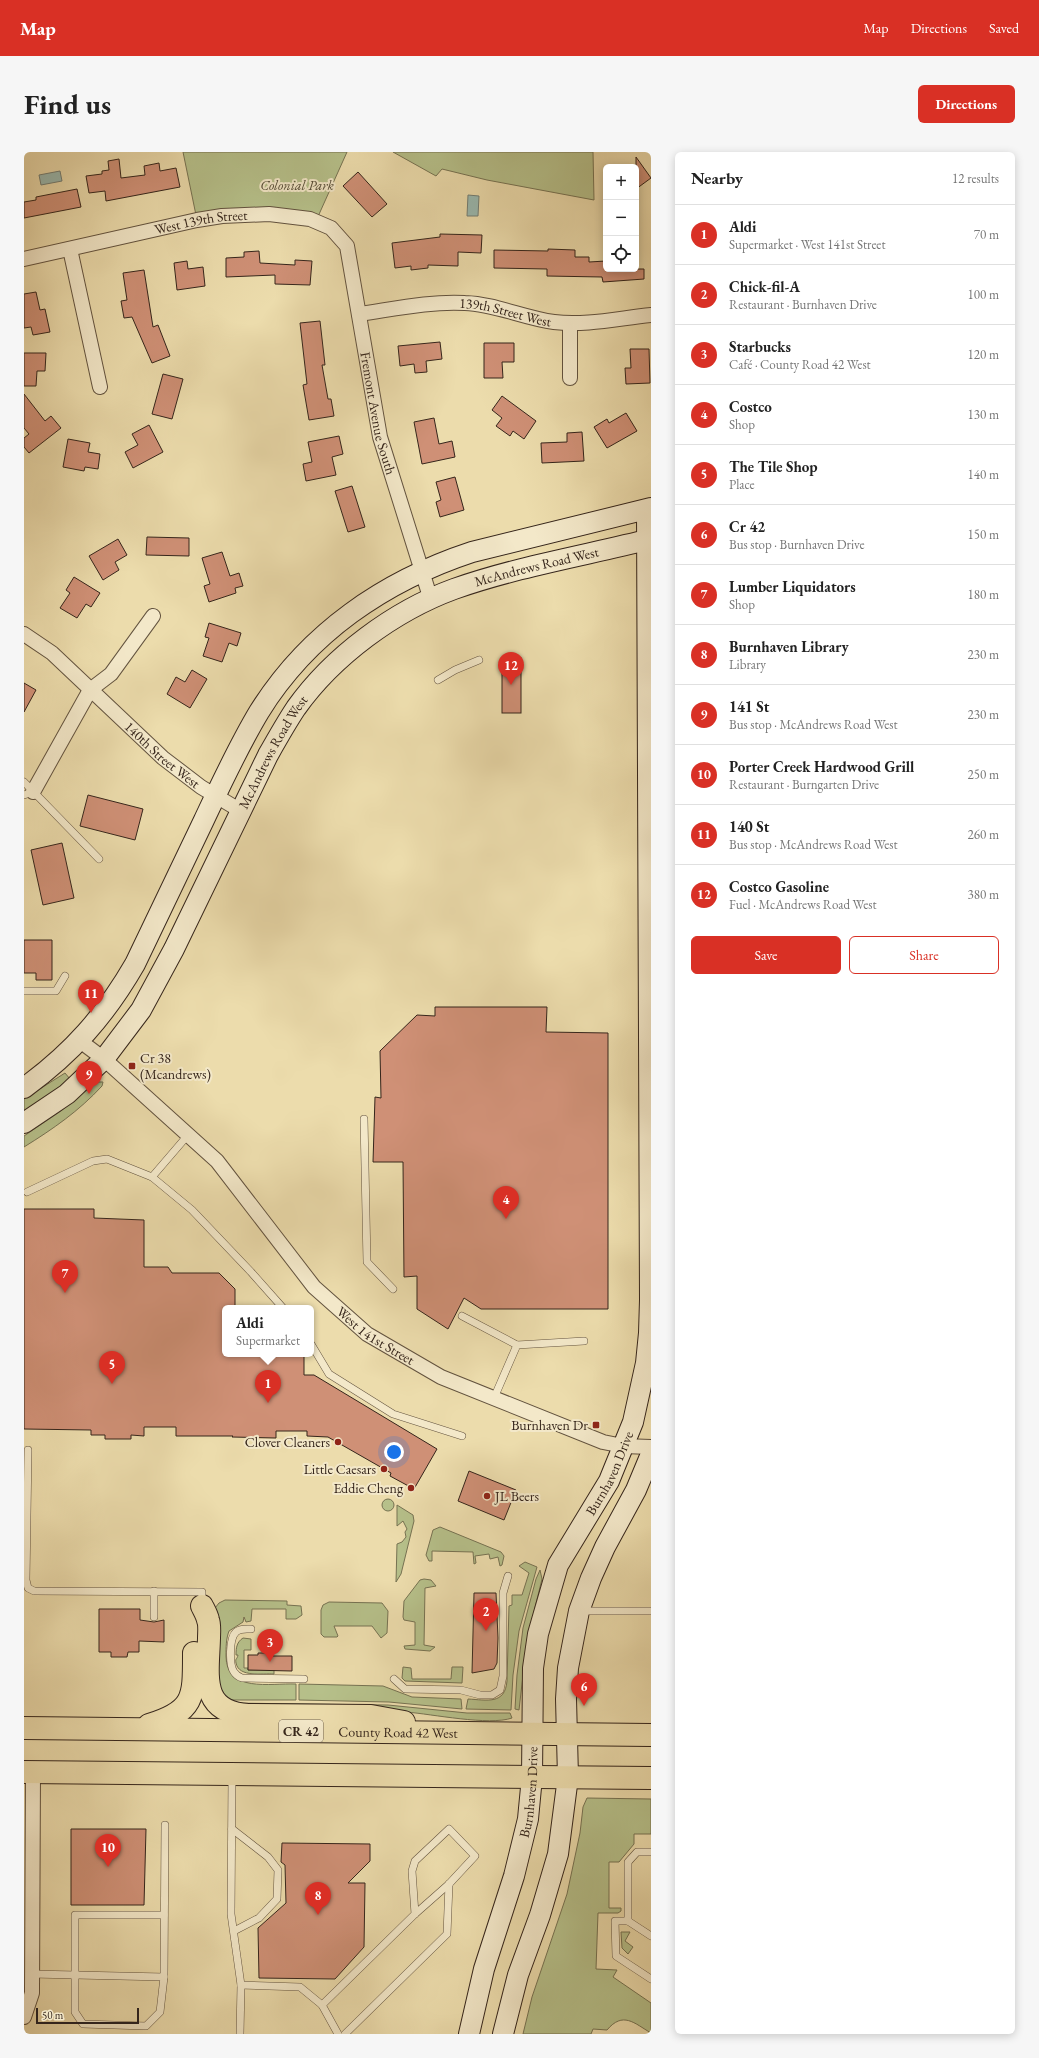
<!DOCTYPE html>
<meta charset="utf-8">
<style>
:root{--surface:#fff;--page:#f6f6f6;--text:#222;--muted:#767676;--line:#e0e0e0;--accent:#d93025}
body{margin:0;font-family:"EB Garamond",serif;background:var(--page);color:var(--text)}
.controls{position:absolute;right:12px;top:12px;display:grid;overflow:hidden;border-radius:6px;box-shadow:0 2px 10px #0003}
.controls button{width:36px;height:36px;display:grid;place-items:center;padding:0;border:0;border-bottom:1px solid var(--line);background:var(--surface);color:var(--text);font:20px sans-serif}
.scale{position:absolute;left:12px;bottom:10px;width:103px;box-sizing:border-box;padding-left:4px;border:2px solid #35251b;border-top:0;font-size:11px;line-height:14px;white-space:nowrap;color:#35251b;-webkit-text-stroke:3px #f3e8c9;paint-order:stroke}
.you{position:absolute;left:370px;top:1300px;width:14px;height:14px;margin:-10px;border:3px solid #fff;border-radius:50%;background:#1a73e8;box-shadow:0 0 0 6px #1a73e833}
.badge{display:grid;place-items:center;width:26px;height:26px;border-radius:50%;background:var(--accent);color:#fff;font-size:13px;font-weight:700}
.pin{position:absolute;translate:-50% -33px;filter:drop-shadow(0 1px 2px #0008)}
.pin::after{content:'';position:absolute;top:21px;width:14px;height:12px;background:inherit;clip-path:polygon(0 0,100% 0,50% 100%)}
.popup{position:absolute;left:198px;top:1153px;width:92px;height:52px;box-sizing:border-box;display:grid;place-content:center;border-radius:6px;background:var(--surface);filter:drop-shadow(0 1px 3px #0005);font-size:13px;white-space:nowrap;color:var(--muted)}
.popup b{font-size:15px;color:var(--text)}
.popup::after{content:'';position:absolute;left:50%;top:100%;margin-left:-8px;border:8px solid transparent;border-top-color:var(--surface)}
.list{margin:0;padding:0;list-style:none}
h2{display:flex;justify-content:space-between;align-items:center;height:52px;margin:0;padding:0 16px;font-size:17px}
h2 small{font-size:13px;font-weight:400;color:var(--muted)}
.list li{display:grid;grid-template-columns:26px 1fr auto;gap:12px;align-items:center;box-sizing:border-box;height:60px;padding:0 16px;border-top:1px solid var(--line)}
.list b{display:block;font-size:15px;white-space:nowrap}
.list p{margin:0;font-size:13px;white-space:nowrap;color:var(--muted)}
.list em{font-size:13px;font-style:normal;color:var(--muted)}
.actions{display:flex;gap:8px;padding:12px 16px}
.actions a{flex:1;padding:9px 0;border:1px solid var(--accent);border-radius:6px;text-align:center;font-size:14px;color:var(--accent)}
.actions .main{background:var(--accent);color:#fff}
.icon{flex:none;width:22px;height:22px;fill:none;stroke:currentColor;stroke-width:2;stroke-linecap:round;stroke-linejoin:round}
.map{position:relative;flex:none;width:627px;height:1882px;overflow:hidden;border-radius:6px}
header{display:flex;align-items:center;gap:24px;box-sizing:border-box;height:56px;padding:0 20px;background:var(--accent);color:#fff}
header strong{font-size:19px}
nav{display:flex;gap:22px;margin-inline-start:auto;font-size:14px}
.intro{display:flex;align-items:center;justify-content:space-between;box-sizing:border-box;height:96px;padding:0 24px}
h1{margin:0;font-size:28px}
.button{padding:10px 18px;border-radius:6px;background:var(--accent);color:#fff;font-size:14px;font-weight:700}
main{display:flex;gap:24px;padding:0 24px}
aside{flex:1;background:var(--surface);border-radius:6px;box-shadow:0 2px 10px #0003}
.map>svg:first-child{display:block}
.green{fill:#b6c08a;stroke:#767252}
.water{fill:#9abab1;stroke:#727e75}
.building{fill:#cf9076;stroke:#35251b}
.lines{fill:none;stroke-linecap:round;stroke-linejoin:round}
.lane-casing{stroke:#63533f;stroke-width:8}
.street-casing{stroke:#63533f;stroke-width:16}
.secondary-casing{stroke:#35251b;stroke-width:22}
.highway-casing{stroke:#35251b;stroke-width:24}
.lane{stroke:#f3e8c9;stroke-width:7}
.street{stroke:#f3e8c9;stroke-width:14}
.secondary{stroke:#f3e8c9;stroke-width:20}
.highway{stroke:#ecdcac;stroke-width:22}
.poi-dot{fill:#8f2418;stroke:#f3e8c9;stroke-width:1.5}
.labels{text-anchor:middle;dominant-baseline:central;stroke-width:4;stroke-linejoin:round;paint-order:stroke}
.shield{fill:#f3e8c9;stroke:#6e604f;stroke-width:1}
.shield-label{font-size:13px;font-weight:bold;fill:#35251b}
.park-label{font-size:14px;font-style:italic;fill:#554c37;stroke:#f3e8c9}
.street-label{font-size:14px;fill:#35251b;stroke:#f3e8c9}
.poi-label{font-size:14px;fill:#35251b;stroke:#f3e8c9;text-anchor:end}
</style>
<header>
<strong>Map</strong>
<nav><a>Map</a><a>Directions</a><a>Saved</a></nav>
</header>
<div class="intro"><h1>Find us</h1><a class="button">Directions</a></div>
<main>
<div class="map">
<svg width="627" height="1882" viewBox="0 0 627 1882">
<rect width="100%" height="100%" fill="#ecdcac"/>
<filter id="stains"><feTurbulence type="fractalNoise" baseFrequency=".005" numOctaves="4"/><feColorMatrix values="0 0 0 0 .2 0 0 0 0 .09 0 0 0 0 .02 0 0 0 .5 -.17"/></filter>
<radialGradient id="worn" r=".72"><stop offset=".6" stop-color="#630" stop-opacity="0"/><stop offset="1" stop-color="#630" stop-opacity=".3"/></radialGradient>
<!-- green -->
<g class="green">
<path d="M159 0H323L292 69 173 68Z"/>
<path d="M369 0H569L570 48 463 28 418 17 412 24Z"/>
<path d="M41 921 46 927 0 961V947Z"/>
<path d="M75 930H79L78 934C55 959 29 977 0 995V984L37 959 67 933Z"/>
<circle cx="364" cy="1353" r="6"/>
<path d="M373 1353 389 1363 390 1369 377 1422 372 1430 373 1392 378 1390 382 1385 381 1380 383 1377 379 1369 373 1374Z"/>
<path d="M416 1375 477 1400 480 1404 478 1413 476 1414 474 1405 466 1407 465 1402 451 1404 452 1411 450 1412 449 1400 408 1399V1409H405L402 1403 409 1378Z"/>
<path d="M501 1410 513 1415 495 1479 489 1523 487 1558 442 1557 444 1547C463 1548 481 1553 483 1529L485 1454 488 1453V1443H498L505 1421 495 1414Z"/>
<path d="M516 1418 518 1427 503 1488 495 1558 491 1557 493 1523 499 1476 512 1427Z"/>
<path d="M400 1427 407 1428 412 1434 401 1436 400 1493 411 1495 406 1499 381 1497 380 1494 391 1493V1470L380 1468 379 1465 380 1449 396 1428Z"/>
<path d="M201 1448 263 1449V1453L277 1454 278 1463 272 1467H262V1457H228L227 1469 222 1470 220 1465 219 1470 205 1479C202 1487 202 1495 202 1504 202 1541 246 1531 272 1532V1548H204L189 1531 191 1456 195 1451Z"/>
<path d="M305 1450 358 1451 364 1459 363 1481 357 1486 348 1474H310L314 1484 313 1485H300L297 1482V1458L299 1453Z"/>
<path d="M219 1486 227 1487V1498H220V1516H224V1518H250V1522C239 1521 215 1526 212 1511 211 1506 213 1508 214 1503H212C212 1495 213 1490 219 1486Z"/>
<path d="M379 1515 387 1516 388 1527H427L428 1515H439L438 1531 381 1529 378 1526Z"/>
<path d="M275 1532 359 1534 388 1545 437 1547 438 1557 365 1550 275 1548Z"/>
<path d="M204 1551 364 1553 443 1561H486L488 1566C465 1574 408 1562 382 1560 323 1557 263 1555 204 1551Z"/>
<path d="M563 1646 627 1647V1682H610V1692L595 1710H585V1756H597V1759L594 1761H574L572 1817 593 1818 589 1825 627 1851V1881C610 1871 599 1859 583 1878L569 1877 567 1882H499L508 1845 543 1742 556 1681 559 1655Z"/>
<path d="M597 1780H606L601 1789 609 1795 604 1802 598 1796Z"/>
</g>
<!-- water -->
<g class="water">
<path d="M36 19 38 29 17 33 15 23Z"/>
<path d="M444 43 455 44 454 64H443Z"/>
</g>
<!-- building -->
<g class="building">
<path d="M612 5 627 26 612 37Z"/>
<path d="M95 7 97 26 121 23 120 14 135 11 136 19 152 16 156 35 82 49 81 39 65 41 62 24 78 22V19L85 18 84 9Z"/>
<path d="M334 20 363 52 348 65 319 34Z"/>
<path d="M53 37 57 55 0 66V50L12 48V45Z"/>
<path d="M416 82 458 83 457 101 434 100V114L404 113V116L387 118V114L371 116 368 91 416 85Z"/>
<path d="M524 97 551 98V105H565V110L582 109V117H620V127L579 130 578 125 523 124V117L470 116V98L524 99Z"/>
<path d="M235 99 236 111 271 113V108L288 109 286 133 251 132V123L202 125V106L220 105V100Z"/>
<path d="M163 109 164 117 179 115 181 134 153 138 150 111Z"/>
<path d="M120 118 129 175 134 173 146 204 128 211 108 165 100 166 97 149 103 148 99 121Z"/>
<path d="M12 140 16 158 21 157 26 180 9 183 7 175 0 176V142Z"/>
<path d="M296 169 301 213H298L304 247H307L310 264 285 268 279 233 283 232 276 171Z"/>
<path d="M416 190 418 207 402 209 403 220 391 221 390 212 376 214 374 194Z"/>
<path d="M460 191H490V210H478L479 226H460Z"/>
<path d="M606 197H625L626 231 602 232 601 216H607Z"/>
<path d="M0 201H22L21 219H13L12 234H0Z"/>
<path d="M139 222 159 227 148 267 128 262Z"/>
<path d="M0 242 21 269 27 264 37 276 5 301 0 295V286L5 282 0 276Z"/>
<path d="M478 244 512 269 500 287 489 279 486 284 472 274 478 266 468 258Z"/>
<path d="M602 261 613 279 583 296 570 275 583 267 585 271Z"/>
<path d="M410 266 415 292 428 289 431 305 398 312 390 270Z"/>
<path d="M125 273 139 300 109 316 101 300 114 293 108 282Z"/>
<path d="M558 280 560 309 518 311 517 291 543 290V281Z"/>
<path d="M315 284 319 302 308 305 312 323 282 329 279 312 288 310 284 290Z"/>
<path d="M44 287 66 291 64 300 76 302 74 317 61 315 60 319 39 315Z"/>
<path d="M431 325 440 358 416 365 412 350 417 348 412 330Z"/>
<path d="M328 334 341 375 324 380 311 339Z"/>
<path d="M123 385 165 386V404L122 403Z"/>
<path d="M94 387 103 403 91 410 95 418 79 428 65 404Z"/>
<path d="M198 400 206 424 215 421 219 434 211 436 212 441 185 450 180 434 186 432 178 406Z"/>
<path d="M50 425 76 441 67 455 62 452 53 466 36 456 46 441 42 438Z"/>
<path d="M185 471 217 481 213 494 205 491 198 510 179 504 185 486 181 485Z"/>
<rect x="478" y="506" width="19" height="55"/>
<path d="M168 518 183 527 166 556 143 542 152 525 161 530Z"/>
<path d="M0 531 12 538 0 560Z"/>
<path d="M64 643 119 657 111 688 56 674Z"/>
<path d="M38 691 50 746 19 753 7 698Z"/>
<path d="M0 788H28V828H12V821H0Z"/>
<path d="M411 855H523L522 880 584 881V1157H457L440 1146 424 1177 393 1157V1124L380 1125 379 1010H349L351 945 357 946 356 899 393 863 411 864Z"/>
<path d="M0 1057H70V1066L120 1068V1115H144L148 1121H195L211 1137V1156H201V1202H280V1223H290L413 1297 390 1337 366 1324 367 1321 304 1285 283 1284V1279H252V1286L208 1285 209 1284H152V1275H120V1284L107 1283V1287H81V1283H67V1278L0 1277Z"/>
<path d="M445 1319 492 1338 480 1368 434 1349Z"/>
<path d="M450 1441H472L474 1486 473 1511 470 1517 448 1521Z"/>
<path d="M75 1457H116V1468L130 1470 140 1468V1490L115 1489V1500H104L103 1505H87V1500H75Z"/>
<path d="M234 1501H249V1504H268V1519L224 1518V1503H234Z"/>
<path d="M47 1677H122L120 1753H47Z"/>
<path d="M258 1691 346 1692V1709L324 1731H341L340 1795 311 1827 235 1826 234 1776 262 1751 261 1713 257 1710Z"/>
</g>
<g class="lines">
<!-- lane casing -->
<g class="lane-casing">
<g id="lane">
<path d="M414 528 431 518 455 508"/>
<path d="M0 630 75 707"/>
<path d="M0 643 9 640"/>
<path d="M0 839H32L41 824"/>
<path d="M340 967 343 1110 369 1137"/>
<path d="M128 1025 168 1058 227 1120 259 1156"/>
<path d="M3 1040 69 1009 83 1007 128 1025 164 983"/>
<path d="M438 1164 493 1193"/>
<path d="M287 1192 305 1222 369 1262 438 1284"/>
<path d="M470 1246 493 1193 560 1189"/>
<path d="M4 1298 2 1428 4 1436 10 1439 178 1440V1453"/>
<path d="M130 1439V1465"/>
<path d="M557 1459H627"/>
<path d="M227 1477C222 1477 216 1476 212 1480 205 1486 205 1513 210 1520 212 1523 215 1525 218 1526L280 1527"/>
<path d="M370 1527 381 1537 437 1538 456 1543H468L476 1538 479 1524V1441L484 1424"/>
<path d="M208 1625 207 1762 217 1833 216 1882"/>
<path d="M208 1677 244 1705 254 1718 253 1747 235 1766 210 1779"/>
<path d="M627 1700H613L604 1710V1769H591L592 1804 627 1827"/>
<path d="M604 1769 627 1784"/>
<path d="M8 1822 140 1825 141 1673"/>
<path d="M140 1825 136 1860 122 1874 59 1872 51 1860V1763H140"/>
<path d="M217 1833 276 1835 298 1853 314 1882"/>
<path d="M298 1853 391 1762 425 1732 451 1704 425 1677 391 1709 388 1719 391 1762"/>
<path d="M321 1882 423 1782 425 1732"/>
</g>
</g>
<!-- street casing -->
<g class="street-casing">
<g id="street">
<path d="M46 97 76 235"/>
<path id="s1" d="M0 107 173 68 198 64 245 62 286 67 307 76 323 94 356 285 407 448"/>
<path id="s2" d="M335 162C370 157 406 149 441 151 471 152 500 166 530 170 561 174 596 166 627 163"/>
<path d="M546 171V226"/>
<path id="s3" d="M0 482 28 501 139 606 177 635 217 659"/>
<path d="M9 640 66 538 87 522 129 464"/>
<path id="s4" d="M56 889 80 907 193 1009 290 1135 343 1182 417 1225 579 1290 599 1294 627 1295"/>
<path d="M0 1865 8 1841 9 1620"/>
</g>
</g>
<!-- secondary casing -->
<g class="secondary-casing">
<g id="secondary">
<path d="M0 936C48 901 81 864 111 812 134 764 157 716 180 668 197 632 214 595 235 560 284 481 360 429 448 400L627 356"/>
<path id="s5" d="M0 971 43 942 80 907 117 858 150 797 244 603C253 587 262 571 272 556 309 504 370 459 430 437 492 415 563 403 627 387"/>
<path id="s6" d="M445 1882 460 1817 490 1724 504 1667 508 1625 509 1516 514 1482 534 1413 585 1329 609 1270 622 1211 625 1181 626 1148 623 358"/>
<path d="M479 1882 494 1823 516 1763 534 1702 544 1625 542 1547 544 1516 555 1459 567 1426 581 1395 612 1338 627 1302"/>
</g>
</g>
<!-- highway casing -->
<g class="highway-casing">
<g id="highway">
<path d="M178 1454C180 1458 183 1463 184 1468 186 1473 185 1481 185 1486 184 1523 175 1560 224 1563L347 1564 380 1570"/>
<path d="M125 1573C171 1559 170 1545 170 1501"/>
<path id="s7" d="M0 1576 627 1583"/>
<path d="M0 1620 627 1626"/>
</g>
</g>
<!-- lane -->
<use href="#lane" class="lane"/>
<!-- street -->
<use href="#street" class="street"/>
<!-- secondary -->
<use href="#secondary" class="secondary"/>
<!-- highway -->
<use href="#highway" class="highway"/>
</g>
<!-- markers -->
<g class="poi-dot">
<rect x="104" y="910" width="8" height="8" rx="2"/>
<rect x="568" y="1269" width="8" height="8" rx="2"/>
<circle cx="314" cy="1290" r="4"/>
<circle cx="360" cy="1317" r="4"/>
<circle cx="387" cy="1336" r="4"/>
<circle cx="463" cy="1344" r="4"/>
</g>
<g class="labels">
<!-- shield labels -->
<rect class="shield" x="255" y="1568" width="44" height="22" rx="3"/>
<g class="shield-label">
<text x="277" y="1579">CR 42</text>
</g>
<!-- park labels -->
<g class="park-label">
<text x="273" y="33">Colonial Park</text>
</g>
<!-- street labels -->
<g class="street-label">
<text stroke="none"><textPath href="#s1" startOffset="181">West 139th Street</textPath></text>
<text stroke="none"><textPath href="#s2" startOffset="148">139th Street West</textPath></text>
<text stroke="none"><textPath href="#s1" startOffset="508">Fremont Avenue South</textPath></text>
<text stroke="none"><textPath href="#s5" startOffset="790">McAndrews Road West</textPath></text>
<text stroke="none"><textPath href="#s3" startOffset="184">140th Street West</textPath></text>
<text stroke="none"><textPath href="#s5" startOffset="454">McAndrews Road West</textPath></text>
<text stroke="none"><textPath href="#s4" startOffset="420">West 141st Street</textPath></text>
<text stroke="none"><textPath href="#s6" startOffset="586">Burnhaven Drive</textPath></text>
<text stroke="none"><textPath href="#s7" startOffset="374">County Road 42 West</textPath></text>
<text stroke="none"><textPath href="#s6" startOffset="250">Burnhaven Drive</textPath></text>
</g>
<!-- poi labels -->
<g class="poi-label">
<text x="116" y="906" text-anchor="start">Cr 38<tspan x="116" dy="16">(Mcandrews)</tspan></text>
<text x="564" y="1273">Burnhaven Dr</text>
<text x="306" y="1290">Clover Cleaners</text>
<text x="352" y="1317">Little Caesars</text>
<text x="379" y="1336">Eddie Cheng</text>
<text x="471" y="1344" text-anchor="start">JL Beers</text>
</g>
</g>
<rect width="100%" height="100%" filter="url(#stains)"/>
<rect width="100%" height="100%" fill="url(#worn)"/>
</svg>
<div class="controls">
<button>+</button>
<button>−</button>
<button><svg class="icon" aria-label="locate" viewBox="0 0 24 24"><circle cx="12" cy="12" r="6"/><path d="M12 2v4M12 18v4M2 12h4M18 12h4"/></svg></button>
</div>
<div class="scale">50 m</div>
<div class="you"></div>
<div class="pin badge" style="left:244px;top:1251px">1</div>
<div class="popup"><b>Aldi</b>Supermarket</div>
<div class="pin badge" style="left:462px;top:1479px">2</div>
<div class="pin badge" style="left:246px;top:1510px">3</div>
<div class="pin badge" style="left:482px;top:1067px">4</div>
<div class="pin badge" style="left:88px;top:1232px">5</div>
<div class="pin badge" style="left:560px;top:1554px">6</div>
<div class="pin badge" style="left:41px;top:1141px">7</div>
<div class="pin badge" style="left:294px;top:1763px">8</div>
<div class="pin badge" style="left:65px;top:942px">9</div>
<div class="pin badge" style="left:84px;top:1715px">10</div>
<div class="pin badge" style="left:67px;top:861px">11</div>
<div class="pin badge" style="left:487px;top:533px">12</div>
</div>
<aside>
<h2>Nearby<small>12 results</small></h2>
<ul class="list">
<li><span class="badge">1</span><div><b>Aldi</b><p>Supermarket · West 141st Street</p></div><em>70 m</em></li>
<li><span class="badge">2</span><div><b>Chick-fil-A</b><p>Restaurant · Burnhaven Drive</p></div><em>100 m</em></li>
<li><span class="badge">3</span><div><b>Starbucks</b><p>Café · County Road 42 West</p></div><em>120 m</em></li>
<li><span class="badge">4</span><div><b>Costco</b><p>Shop</p></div><em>130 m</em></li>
<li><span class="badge">5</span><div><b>The Tile Shop</b><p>Place</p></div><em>140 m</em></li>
<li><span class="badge">6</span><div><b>Cr 42</b><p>Bus stop · Burnhaven Drive</p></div><em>150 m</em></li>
<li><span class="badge">7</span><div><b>Lumber Liquidators</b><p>Shop</p></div><em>180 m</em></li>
<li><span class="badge">8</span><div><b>Burnhaven Library</b><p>Library</p></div><em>230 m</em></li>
<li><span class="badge">9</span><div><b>141 St</b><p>Bus stop · McAndrews Road West</p></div><em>230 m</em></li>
<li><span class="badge">10</span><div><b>Porter Creek Hardwood Grill</b><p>Restaurant · Burngarten Drive</p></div><em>250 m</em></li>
<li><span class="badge">11</span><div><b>140 St</b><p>Bus stop · McAndrews Road West</p></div><em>260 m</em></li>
<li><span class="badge">12</span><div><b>Costco Gasoline</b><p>Fuel · McAndrews Road West</p></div><em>380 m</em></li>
</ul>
<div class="actions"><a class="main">Save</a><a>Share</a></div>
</aside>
</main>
